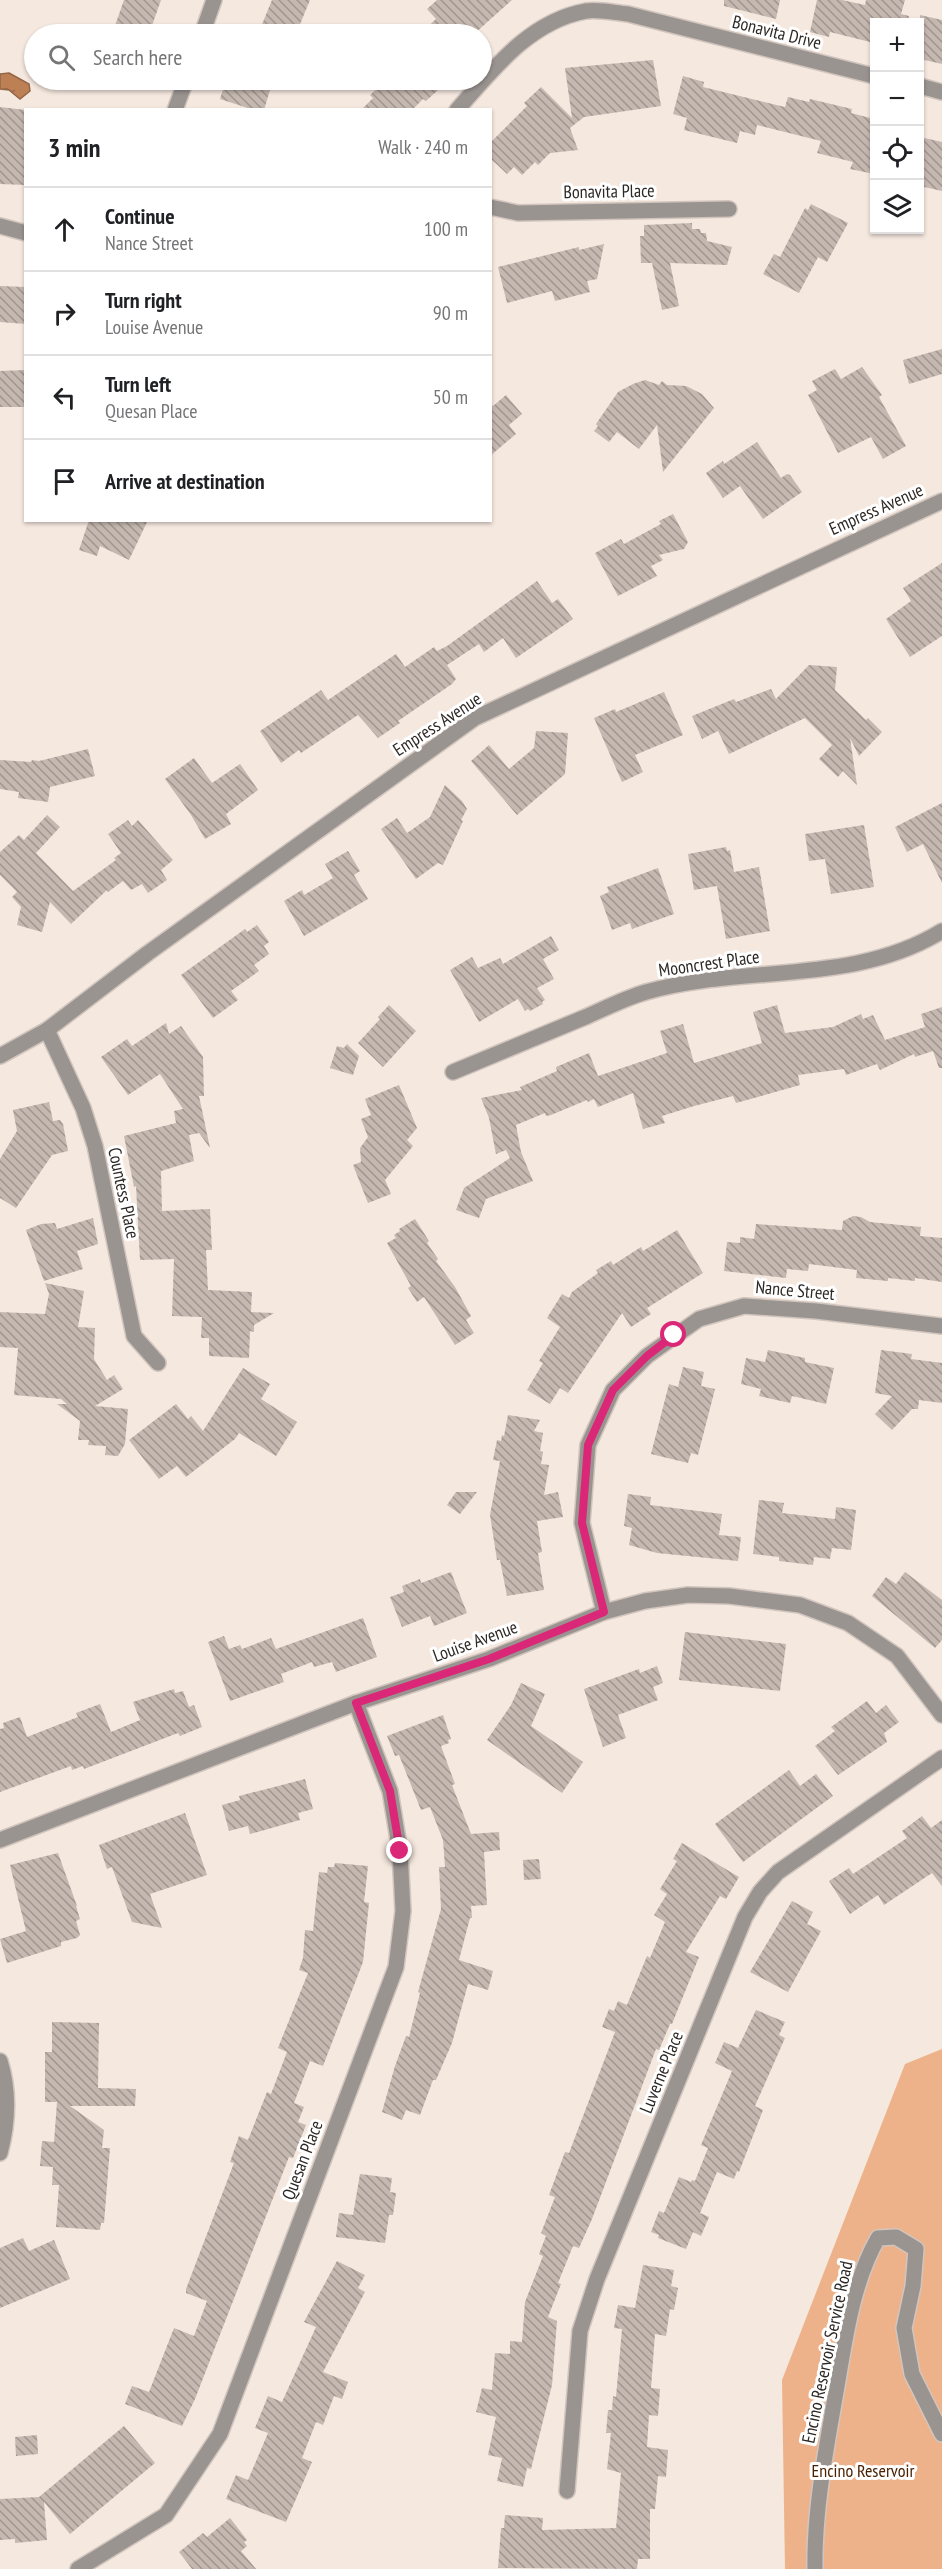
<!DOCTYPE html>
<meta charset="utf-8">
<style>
:root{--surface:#fff;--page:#f2f2f2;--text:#202124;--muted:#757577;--line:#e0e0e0}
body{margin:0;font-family:"PT Sans Narrow",sans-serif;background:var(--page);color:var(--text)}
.controls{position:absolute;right:18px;top:18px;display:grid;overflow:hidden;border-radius:0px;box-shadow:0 2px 4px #0004}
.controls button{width:54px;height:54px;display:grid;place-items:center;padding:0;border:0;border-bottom:2px solid var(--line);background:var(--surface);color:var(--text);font:30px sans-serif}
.stop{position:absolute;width:18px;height:18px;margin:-14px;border:4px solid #db2777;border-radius:50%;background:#fff}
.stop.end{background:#db2777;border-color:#fff;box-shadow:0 2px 6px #0008}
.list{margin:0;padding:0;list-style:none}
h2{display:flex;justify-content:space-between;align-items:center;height:78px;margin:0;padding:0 24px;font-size:26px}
h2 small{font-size:20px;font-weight:400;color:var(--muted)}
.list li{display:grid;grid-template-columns:39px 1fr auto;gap:18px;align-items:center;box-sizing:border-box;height:84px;padding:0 24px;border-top:2px solid var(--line)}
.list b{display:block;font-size:22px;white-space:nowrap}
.list p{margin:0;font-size:20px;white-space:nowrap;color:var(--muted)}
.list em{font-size:20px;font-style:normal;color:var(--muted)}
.icon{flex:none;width:33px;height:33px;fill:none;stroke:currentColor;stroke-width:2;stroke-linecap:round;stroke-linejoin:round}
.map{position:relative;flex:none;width:942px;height:2569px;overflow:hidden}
.search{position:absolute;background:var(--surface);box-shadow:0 2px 4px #0004;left:24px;top:24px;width:468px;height:66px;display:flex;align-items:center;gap:15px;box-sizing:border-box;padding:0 21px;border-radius:33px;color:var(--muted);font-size:22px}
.panel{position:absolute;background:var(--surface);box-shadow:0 2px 4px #0004;left:24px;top:108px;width:468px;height:414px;border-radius:0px}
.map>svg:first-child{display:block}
.park{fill:#eeb28a}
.water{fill:url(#water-ripples);stroke:#926647;stroke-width:1.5}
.building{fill:url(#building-back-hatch)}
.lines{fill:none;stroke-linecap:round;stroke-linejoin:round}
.minor-casing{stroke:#d1c5be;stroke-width:18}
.minor{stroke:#9a9491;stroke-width:15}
.route{stroke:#db2777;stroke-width:8}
.labels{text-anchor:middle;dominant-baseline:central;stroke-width:6;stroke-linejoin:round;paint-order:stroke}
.street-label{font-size:18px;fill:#2d2825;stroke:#fff}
.park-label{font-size:18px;fill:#4a2100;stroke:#fff}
</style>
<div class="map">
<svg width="942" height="2569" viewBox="0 0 942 2569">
<defs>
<pattern id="water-ripples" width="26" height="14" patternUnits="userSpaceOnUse" patternTransform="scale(1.5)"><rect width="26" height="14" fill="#bd8055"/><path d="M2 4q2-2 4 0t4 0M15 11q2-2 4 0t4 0" fill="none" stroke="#9a6946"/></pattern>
<pattern id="building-back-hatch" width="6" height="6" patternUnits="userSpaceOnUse" patternTransform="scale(1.5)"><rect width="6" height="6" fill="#c5b8b0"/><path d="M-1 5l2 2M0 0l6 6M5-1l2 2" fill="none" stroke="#a0968f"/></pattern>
</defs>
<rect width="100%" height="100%" fill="#f5e8df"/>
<!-- park -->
<path class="park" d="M942 2049V2569H785L782 2380 905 2064Z"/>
<!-- water -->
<path class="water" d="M9 73 29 84 30 91 20 99 9 90 0 89V74Z"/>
<!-- building -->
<g class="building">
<path d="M124 0H161L149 34H112Z"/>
<path d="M272 0H310L296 34H258Z"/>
<path d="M437 0H512L474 34H420L436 19 427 9Z"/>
<path d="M724 0H780L776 19 724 6Z"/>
<path d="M817 0H842L865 5 866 0H905L901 14 909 16 908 22H874V43L830 32 829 37 810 32Z"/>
<path d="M920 15 942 20V64L920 59Z"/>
<path d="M653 60 661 106 584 117 570 128 578 150 550 153 538 165 535 162 522 175 514 167 507 174 490 158V143L527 106 524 103 541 87 572 118 565 68Z"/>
<path d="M683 76 704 82 703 87 785 107 788 97 809 102 810 99 852 109 851 113 874 119V174L850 169 853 162 817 153 821 141 757 125 755 135 740 131 737 143 684 130 687 118 673 114Z"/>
<path d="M226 80H273L264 110H254L220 99Z"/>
<path d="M387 80H449L426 101 423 99 412 110H361L373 98 370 95Z"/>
<path d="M0 107 26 110V185L0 184Z"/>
<path d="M920 137 942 142V191L920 186Z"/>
<path d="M811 204 848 223 827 262 818 257 799 293 763 274 774 254 780 257 805 208 808 210Z"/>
<path d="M692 223V229H700L701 233H706L707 241 732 247 727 265 670 263 679 306 662 310 652 263H641L640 236H644V225Z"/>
<path d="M604 244 597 279 587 281 590 292 555 301 552 291 507 303 498 267 579 247V250Z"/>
<path d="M0 286 26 287V324L0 322Z"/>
<path d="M942 349V374L909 384 903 360Z"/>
<path d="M862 367 882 395 879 397 906 446 883 459 871 437 838 453 808 395 817 390 812 381 835 369 841 379Z"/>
<path d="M26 370V407H0V371Z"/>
<path d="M645 380 659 385 662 381 667 385 686 386 702 394 714 408 663 472 657 425 639 449 617 432 609 442 594 431 598 426 596 424 618 392 633 384Z"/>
<path d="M506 395 522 414 509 425 516 434 490 456V403L493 406Z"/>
<path d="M757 442 781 478 787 474 790 475 802 492 763 519 740 486 723 498 706 473 723 461 724 464Z"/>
<path d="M673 514 688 542 684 549 659 555 663 560 651 566 657 576 618 596 595 553 621 539 624 544 661 524 659 521Z"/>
<path d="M89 520H148L129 560 100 546 97 556 79 550Z"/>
<path d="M942 563V636L910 657 886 619 911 601 903 588Z"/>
<path d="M537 581 552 603 558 599 573 619 516 658 503 638 484 652 479 644 447 665 456 679 452 684 398 721 400 723 378 738 358 715 301 753 299 750 281 763 260 731 321 690 328 700 396 654 405 667 434 647 437 651 447 646Z"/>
<path d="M809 665 837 667 835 690 866 720 868 718 882 732 859 756 850 738 857 785 843 771 838 777 819 759 832 745 805 718 729 754 718 731 702 739 692 716 734 699 736 702 771 689 776 699Z"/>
<path d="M664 692 683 735 635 755 643 772 622 782 594 718 615 709 616 712Z"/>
<path d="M536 731 568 733 565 774 517 815 471 761 489 745 509 769 534 748Z"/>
<path d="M88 749 95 776 50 787 48 802 18 798 19 792 0 789V760L31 762 32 760 39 761Z"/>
<path d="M194 758 212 783 240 764 258 790 226 814 231 824 205 839 191 815 165 779Z"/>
<path d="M445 785 462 801 467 809 461 820 463 821 443 865 438 863 416 879 381 829 397 818 407 833 430 817Z"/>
<path d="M942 803V883L923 844 907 852 895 827Z"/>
<path d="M47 815 60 827 36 853 73 891 116 860 114 858 121 853 108 834 128 820 132 826 138 820 173 860 161 870 167 880 148 893 142 884 131 890 123 881 108 892 107 890 71 924 50 902 42 932 17 925 21 907 12 897 17 892 0 875V852L19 835 24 840Z"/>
<path d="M864 825 874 887 831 894 825 859 809 861 805 834Z"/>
<path d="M726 847 727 851 730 850 734 872 759 867 770 931 726 939 717 886 694 890 688 854Z"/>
<path d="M348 851 360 871 354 875 368 899 304 936 284 901 302 890 304 895 333 878 325 864Z"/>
<path d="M658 868 674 914 632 929 630 923 612 930 600 896 609 892 607 887Z"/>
<path d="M257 925 269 942 264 946 269 954 254 965 259 971 231 991 238 1000 213 1018 181 975 245 929 247 932Z"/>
<path d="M551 936 559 950 543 959 554 979 537 988 545 1000 542 1002 543 1004 530 1011 528 1009 525 1011 518 999 479 1022 450 970 472 957 478 968 500 958 503 964Z"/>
<path d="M389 1005 416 1031 383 1067 358 1043 380 1019 378 1017Z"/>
<path d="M777 1005 785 1033 833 1027 861 1014 863 1019 873 1015 885 1040 925 1027 921 1014 942 1007V1068H939L933 1051 915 1057 914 1054 880 1070 877 1064 846 1075 844 1069 798 1075 800 1085 736 1103 733 1096 694 1106 662 1116 665 1123 643 1129 633 1093 598 1107 594 1099 588 1102 587 1100 551 1115 546 1116 545 1113 516 1125 521 1152 533 1181 486 1199 479 1218 456 1210 464 1188 510 1158 506 1150 496 1154 489 1118 481 1098 522 1090 520 1087 557 1071 556 1067 589 1053 598 1076 667 1053 660 1031 683 1024 694 1063 762 1043 753 1012Z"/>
<path d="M166 1023 169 1034 181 1026 203 1057 204 1096H199L210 1148 199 1133 189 1135 194 1161 161 1171 162 1211 210 1209 212 1250H206L208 1290 252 1292 251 1312 274 1313 254 1325V1332L250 1331 249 1358 209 1356V1338H201L202 1317 172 1316 174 1259 140 1260 136 1186 134 1187 124 1136 176 1123 174 1111 183 1109 160 1074 128 1095 101 1057 127 1039 132 1046Z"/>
<path d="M347 1044 359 1056 353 1075 330 1068 337 1046 344 1048Z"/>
<path d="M399 1085 417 1128 407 1140 413 1146 385 1180 391 1194 368 1203 353 1165 361 1162 360 1148 368 1137 361 1119 371 1115 365 1099Z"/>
<path d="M49 1102 53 1121 60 1120 63 1124 68 1151 52 1155 16 1208 0 1198V1159L17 1131 13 1110Z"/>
<path d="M853 1216 861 1217 870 1222 921 1227 920 1236 942 1238V1282L915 1278V1281L888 1278V1281L856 1278 857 1270 809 1264 808 1271 787 1269 786 1278 724 1271 727 1242 740 1243V1237L754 1239 756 1224 842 1230 843 1221Z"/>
<path d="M93 1218 98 1244 77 1251 83 1269 44 1281 26 1230 41 1224 55 1223 57 1229Z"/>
<path d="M415 1219 429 1241 427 1243 438 1259 436 1261 455 1287 471 1316 466 1320 474 1333 455 1345 424 1297 417 1302 408 1288 411 1286 387 1243 396 1238 394 1235 400 1231 399 1229Z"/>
<path d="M677 1230 703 1273 647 1308 651 1314 631 1327 622 1313 568 1393 560 1388 550 1404 527 1390 543 1363 539 1361 560 1327 547 1318 562 1294 569 1298 572 1292 598 1273 596 1270 611 1261 613 1265 641 1247 643 1251Z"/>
<path d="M45 1283 84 1291 78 1327 95 1328 94 1359 107 1380 114 1375 123 1389 95 1406 128 1409 125 1444 118 1456 105 1455 106 1446 88 1445 89 1440H78L80 1421 57 1404H67L61 1399 14 1395 18 1348 0 1347V1312L45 1314 49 1294Z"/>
<path d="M768 1350 805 1358V1362L834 1368 826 1404 792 1396 790 1403 759 1396 761 1389 741 1384 746 1358 765 1362Z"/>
<path d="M881 1350 912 1354 911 1359 942 1363V1403L919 1400 918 1409H912L892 1430 875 1414 892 1396 875 1393Z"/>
<path d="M683 1367 704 1372 701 1386 715 1389 698 1455 691 1453 688 1463 651 1454 669 1384 678 1387Z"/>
<path d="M243 1368 270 1384 261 1399 297 1422 276 1456 239 1433 235 1439 186 1477 177 1466 159 1479 129 1440 176 1404 188 1419 191 1416 203 1431Z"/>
<path d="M508 1415 540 1420 534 1431 543 1433 540 1451 543 1452 541 1464 549 1465 544 1495 558 1492 563 1517 537 1521 542 1552 538 1553 544 1590 507 1596 500 1560H497L490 1515 500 1461 493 1460 497 1440 501 1441 502 1435 504 1436Z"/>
<path d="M456 1492H477L460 1514 447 1505Z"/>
<path d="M628 1494 651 1497 650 1505 722 1514 719 1535 741 1537 738 1561 657 1553 629 1545 632 1528 624 1526Z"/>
<path d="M759 1500 784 1503 782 1513 835 1519 836 1507 856 1510 851 1550 832 1548 830 1559 814 1557 813 1565 779 1561V1557L753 1554Z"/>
<path d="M451 1572 467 1613 434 1626 430 1616 402 1627 390 1597 404 1592 402 1586 420 1579 421 1583Z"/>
<path d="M905 1572 942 1600V1640L935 1648 872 1596 886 1577 896 1584Z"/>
<path d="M363 1618 377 1657 336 1672 332 1662 314 1667 312 1662 281 1674 284 1682 230 1701 208 1642 224 1636 229 1649 240 1645 242 1649 271 1638 276 1649Z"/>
<path d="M685 1632 786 1644 780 1691 679 1680Z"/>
<path d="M657 1666 663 1683 653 1687 658 1700 618 1715 626 1738 603 1747 584 1689 639 1669 640 1673Z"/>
<path d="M521 1683 545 1694 531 1726 583 1762 562 1793 487 1740 511 1705Z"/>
<path d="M174 1689 175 1693 183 1691 189 1707 194 1705 202 1727 180 1736 178 1733 84 1769 83 1766 72 1770 71 1766 0 1792V1729L4 1728 3 1723 20 1717 27 1737 78 1717 76 1713 100 1704 111 1732 140 1720 133 1702Z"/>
<path d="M867 1701 876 1713 886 1705 899 1722 884 1733 887 1742 838 1775 815 1746 835 1731 831 1727Z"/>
<path d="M443 1715 451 1739 448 1740 449 1743 441 1746 455 1784 452 1785 471 1834 499 1832 500 1850 484 1852 487 1905 471 1906 472 1918H470L459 1960 493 1971 488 1990 468 1984 452 2043 436 2080H433L420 2115 406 2110 402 2120 382 2112 395 2066 406 2036 409 2037 420 1993 418 1992 441 1909 439 1867H445L443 1840 430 1807 421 1810 399 1755 395 1756 387 1736Z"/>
<path d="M789 1770 800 1786 816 1774 833 1796 743 1862 715 1824Z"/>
<path d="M305 1779 313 1809 298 1813 300 1820 250 1834 248 1826 229 1831 222 1805 240 1800 239 1796Z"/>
<path d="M185 1813 207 1875 150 1894 162 1928 132 1922 112 1867 107 1869 99 1845Z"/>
<path d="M922 1816 931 1828 942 1820V1886L932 1873 884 1905 878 1895 850 1914 829 1881 849 1868 853 1874 907 1838 902 1831Z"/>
<path d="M682 1843 739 1877 726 1899 720 1896 686 1952 699 1957 672 2024H670L659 2050 656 2049 592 2219 579 2248 573 2246 558 2283 561 2284 548 2317 557 2321 552 2385 531 2469 527 2468 523 2487 497 2481 502 2458 488 2455 496 2417 476 2412 482 2388 492 2390 495 2353 510 2354V2341L522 2342 525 2302 543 2256 539 2254 546 2236 541 2233 555 2197 549 2195 565 2152 569 2153 615 2032 602 2027 609 2009 614 2011 618 2001 627 2005 647 1956 650 1958 665 1922 654 1915 667 1894 660 1889 677 1861 673 1859Z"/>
<path d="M58 1853 77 1906H76L80 1919 76 1921 80 1935 77 1938 61 1942V1946L7 1963 0 1939 26 1931 10 1865Z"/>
<path d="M539 1859 541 1879 524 1880 523 1860Z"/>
<path d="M335 1863 368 1866 364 1902 369 1903 363 1962 323 2066 310 2061 294 2103 304 2107 298 2122 306 2125 293 2158 289 2157 195 2399 182 2426 125 2404 132 2386 149 2392 174 2328 194 2336 207 2301 186 2293V2289L234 2163 230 2162 239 2136 248 2140 267 2092 271 2094 287 2052 278 2048 308 1973 299 1970 303 1958 305 1930 313 1931 319 1872 327 1873 328 1867H334Z"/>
<path d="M792 1901 813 1912 807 1924 821 1931 788 1992 750 1972Z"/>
<path d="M756 2010 785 2022 779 2035 785 2038 755 2106 763 2110 739 2172 737 2171 734 2179 717 2172 700 2213 709 2217 701 2236 693 2232 686 2249 658 2238 659 2235 651 2232 659 2211 664 2213 679 2177 691 2182 692 2180 695 2181 708 2148 701 2145 732 2071 715 2063 724 2042 738 2048Z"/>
<path d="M52 2022 99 2023 98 2088 136 2089 135 2106H70L104 2130 102 2148H110L104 2223H101L100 2230 56 2227 59 2185H52L53 2167 40 2166 42 2141 54 2142 57 2102H45V2052H52Z"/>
<path d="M360 2174 392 2178 390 2192 396 2193 393 2215H389L385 2243 336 2237 339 2213 353 2215Z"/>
<path d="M23 2238 29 2251 54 2240 70 2279 0 2308V2248Z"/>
<path d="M337 2261 365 2275 358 2288 365 2292 323 2372 348 2382 342 2399 334 2396 323 2425 316 2422 302 2458 312 2462 286 2522 226 2499 236 2475 248 2480 268 2433 255 2428 268 2396 282 2402 316 2327 304 2322Z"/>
<path d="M643 2265 674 2270 671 2286 678 2288 674 2310 670 2309 666 2336 655 2334 651 2388 660 2389 658 2416 649 2415 647 2447 668 2450 666 2477 658 2476 655 2509H650V2559H638L637 2569 498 2568 501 2528H504L505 2515 543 2518 542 2530 616 2528 621 2473 607 2469 611 2433H606L608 2410H612L613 2396 616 2397 622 2329 614 2328 618 2305 635 2308Z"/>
<path d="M124 2426 155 2463 70 2534 44 2502 47 2540 15 2543V2539L0 2540V2499L39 2497Z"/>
<path d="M37 2435 38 2454 16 2456 15 2437Z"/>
<path d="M230 2518 247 2540 244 2542 247 2546 241 2551 256 2569H192L179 2552 203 2533 207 2537Z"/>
</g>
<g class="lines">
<!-- minor casing -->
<g class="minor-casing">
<g id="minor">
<path d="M202 34 214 0"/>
<path d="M920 86 942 92"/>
<path d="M175 110 186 80"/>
<path d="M457 110C493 69 530 21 586 11 599 9 615 13 628 14L874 76"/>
<path d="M490 207 518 213 729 209"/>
<path d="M0 226 26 233"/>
<path d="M47 1030 83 1108 95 1146 134 1336 158 1363"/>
<path d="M0 1056 47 1030 148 953 475 718 942 501"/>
<path d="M453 1072C497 1054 540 1036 583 1018 604 1009 625 998 646 992 744 964 853 986 942 931"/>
<path d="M604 1612 582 1523 588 1445 613 1390 647 1356 699 1319 744 1306 816 1311 942 1326"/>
<path d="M0 1840 356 1703 489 1659 604 1612 645 1601 688 1595 729 1596 800 1605 848 1623 897 1656 942 1715"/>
<path d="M0 2061C9 2090 8 2123 0 2153"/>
<path d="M567 2491 580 2331 597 2279 745 1917 760 1892 778 1872 942 1758"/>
<path d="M78 2569 166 2515 220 2434 396 1967 403 1911 400 1851 390 1791 356 1703"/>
<path d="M815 2569C814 2510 826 2450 836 2392 845 2341 852 2283 878 2238L896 2237 916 2249 913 2286 904 2328 912 2374 942 2434"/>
</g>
</g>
<!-- minor -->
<use href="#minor" class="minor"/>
</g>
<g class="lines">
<!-- route -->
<path class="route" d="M400 1851 390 1791 356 1703 489 1659 604 1612 582 1523 588 1445 613 1390 647 1356 674 1335"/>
</g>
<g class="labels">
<!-- street labels -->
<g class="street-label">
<text transform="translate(777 32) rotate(14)">Bonavita Drive</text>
<text transform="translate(609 191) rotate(-1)">Bonavita Place</text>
<text transform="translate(876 509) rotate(-24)">Empress Avenue</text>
<text transform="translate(437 724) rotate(-33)">Empress Avenue</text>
<text transform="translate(709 963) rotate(-8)">Mooncrest Place</text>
<text transform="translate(124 1193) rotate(78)">Countess Place</text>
<text transform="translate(795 1290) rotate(5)">Nance Street</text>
<text transform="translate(475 1641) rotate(-20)">Louise Avenue</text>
<text transform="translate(661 2072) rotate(-68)">Luverne Place</text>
<text transform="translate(302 2160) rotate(-69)">Quesan Place</text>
<text transform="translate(827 2352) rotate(-78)">Encino Reservoir Service Road</text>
</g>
<!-- park labels -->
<g class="park-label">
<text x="863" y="2470">Encino Reservoir</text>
</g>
</g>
</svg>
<div class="controls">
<button>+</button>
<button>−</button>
<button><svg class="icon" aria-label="locate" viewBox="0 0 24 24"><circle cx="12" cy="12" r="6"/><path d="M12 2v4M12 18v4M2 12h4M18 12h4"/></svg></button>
<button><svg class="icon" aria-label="layers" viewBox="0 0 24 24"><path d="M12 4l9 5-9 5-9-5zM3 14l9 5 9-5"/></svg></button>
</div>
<div class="stop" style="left:674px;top:1335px"></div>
<div class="stop end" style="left:400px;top:1851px"></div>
<div class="search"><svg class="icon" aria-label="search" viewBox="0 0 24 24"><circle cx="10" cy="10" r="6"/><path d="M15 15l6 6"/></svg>Search here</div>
<section class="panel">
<h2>3 min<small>Walk · 240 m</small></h2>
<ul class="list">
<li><svg class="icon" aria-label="ahead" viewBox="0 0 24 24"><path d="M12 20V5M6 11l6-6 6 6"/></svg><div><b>Continue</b><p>Nance Street</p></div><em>100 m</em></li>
<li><svg class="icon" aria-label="right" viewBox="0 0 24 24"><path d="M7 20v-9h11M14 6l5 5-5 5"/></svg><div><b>Turn right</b><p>Louise Avenue</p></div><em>90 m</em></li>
<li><svg class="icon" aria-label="left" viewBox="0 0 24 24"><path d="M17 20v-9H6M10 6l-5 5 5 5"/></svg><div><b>Turn left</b><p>Quesan Place</p></div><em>50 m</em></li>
<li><svg class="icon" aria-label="arrive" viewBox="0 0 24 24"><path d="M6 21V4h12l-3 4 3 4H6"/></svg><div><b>Arrive at destination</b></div></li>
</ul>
</section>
</div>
